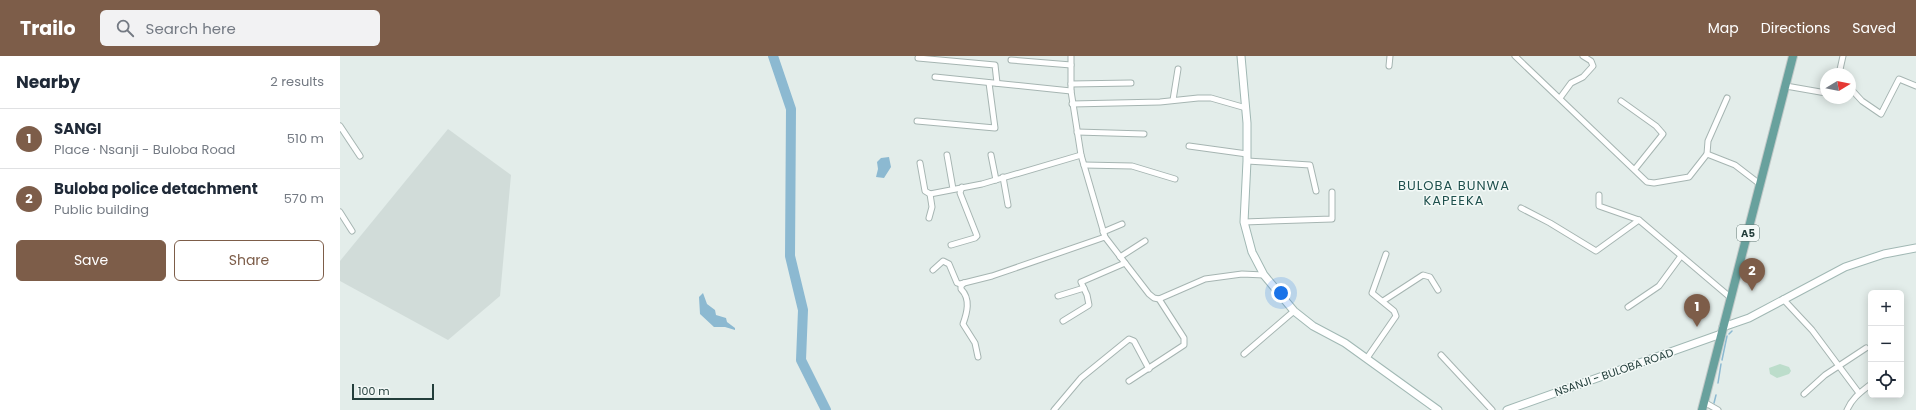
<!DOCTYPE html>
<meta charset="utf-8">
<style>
:root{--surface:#fff;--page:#f2f2f3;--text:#1f2937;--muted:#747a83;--line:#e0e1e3;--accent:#7d5d49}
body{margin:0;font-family:Poppins,sans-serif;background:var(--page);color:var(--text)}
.controls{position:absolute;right:12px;bottom:12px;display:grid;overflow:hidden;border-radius:6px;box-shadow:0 2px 10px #0003}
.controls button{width:36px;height:36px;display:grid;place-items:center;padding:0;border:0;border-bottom:1px solid var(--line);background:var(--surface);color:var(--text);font:20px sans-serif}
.compass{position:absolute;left:1480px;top:12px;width:36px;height:36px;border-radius:50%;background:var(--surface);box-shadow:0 2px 10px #0003;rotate:80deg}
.scale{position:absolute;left:12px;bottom:10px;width:82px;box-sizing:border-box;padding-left:4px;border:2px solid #233e3b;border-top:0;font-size:11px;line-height:14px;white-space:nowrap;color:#233e3b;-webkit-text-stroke:3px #f3f9f7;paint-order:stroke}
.you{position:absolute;left:941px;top:237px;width:14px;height:14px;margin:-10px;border:3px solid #fff;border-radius:50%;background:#1a73e8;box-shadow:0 0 0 6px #1a73e833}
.badge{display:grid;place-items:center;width:26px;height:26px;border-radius:50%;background:var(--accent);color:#fff;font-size:13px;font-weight:700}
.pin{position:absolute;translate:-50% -33px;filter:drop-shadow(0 1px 2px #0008)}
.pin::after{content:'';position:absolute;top:21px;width:14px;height:12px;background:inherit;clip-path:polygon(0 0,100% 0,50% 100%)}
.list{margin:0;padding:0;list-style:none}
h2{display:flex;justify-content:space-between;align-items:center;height:52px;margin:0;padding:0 16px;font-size:17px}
h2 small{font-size:13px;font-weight:400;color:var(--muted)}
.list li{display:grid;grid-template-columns:26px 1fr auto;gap:12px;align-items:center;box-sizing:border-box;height:60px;padding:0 16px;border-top:1px solid var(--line)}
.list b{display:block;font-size:15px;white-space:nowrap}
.list p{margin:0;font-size:13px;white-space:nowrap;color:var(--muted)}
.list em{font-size:13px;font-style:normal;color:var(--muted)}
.actions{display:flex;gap:8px;padding:12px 16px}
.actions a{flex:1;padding:9px 0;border:1px solid var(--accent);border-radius:6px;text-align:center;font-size:14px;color:var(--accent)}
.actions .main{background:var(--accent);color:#fff}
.icon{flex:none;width:22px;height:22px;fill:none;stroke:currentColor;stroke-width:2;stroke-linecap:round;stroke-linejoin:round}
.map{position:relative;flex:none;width:1576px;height:354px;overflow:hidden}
header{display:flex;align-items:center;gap:24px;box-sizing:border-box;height:56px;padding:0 20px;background:var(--accent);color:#fff}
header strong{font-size:19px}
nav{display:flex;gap:22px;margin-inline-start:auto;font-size:14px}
.search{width:280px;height:36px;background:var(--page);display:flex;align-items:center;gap:10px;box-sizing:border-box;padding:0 14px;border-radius:6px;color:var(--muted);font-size:15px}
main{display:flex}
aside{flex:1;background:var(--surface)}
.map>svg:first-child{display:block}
.built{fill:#d1dcd9}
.green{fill:#bcddcb}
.water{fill:#8cb9d1}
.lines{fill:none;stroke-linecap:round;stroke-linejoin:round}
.stream{stroke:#8cb9d1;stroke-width:1.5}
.river{stroke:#8cb9d1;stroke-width:10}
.street-casing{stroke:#a6b5b2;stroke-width:7}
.secondary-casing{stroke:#a1b8b4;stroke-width:9}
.primary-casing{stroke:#c1c9c8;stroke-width:10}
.street{stroke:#fff;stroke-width:5}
.secondary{stroke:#fff;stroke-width:7}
.primary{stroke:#68a19d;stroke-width:8}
.labels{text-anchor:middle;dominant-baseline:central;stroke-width:3;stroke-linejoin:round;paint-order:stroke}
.shield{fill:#f3f9f7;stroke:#617673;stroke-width:1}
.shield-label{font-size:10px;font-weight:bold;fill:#233e3b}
.street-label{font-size:11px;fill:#233e3b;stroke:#f3f9f7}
.quarter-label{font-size:13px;letter-spacing:1px;fill:#1f504d;stroke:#f3f9f7}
</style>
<header>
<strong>Trailo</strong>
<div class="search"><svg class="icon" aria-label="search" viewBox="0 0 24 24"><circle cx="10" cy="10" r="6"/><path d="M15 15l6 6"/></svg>Search here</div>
<nav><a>Map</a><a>Directions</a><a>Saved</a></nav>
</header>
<main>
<aside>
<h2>Nearby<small>2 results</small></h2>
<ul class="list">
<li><span class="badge">1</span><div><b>SANGI</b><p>Place · Nsanji - Buloba Road</p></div><em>510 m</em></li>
<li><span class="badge">2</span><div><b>Buloba police detachment</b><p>Public building</p></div><em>570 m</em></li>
</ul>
<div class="actions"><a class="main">Save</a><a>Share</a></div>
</aside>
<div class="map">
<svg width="1576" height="354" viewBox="0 0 1576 354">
<rect width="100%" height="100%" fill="#e3edea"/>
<!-- built -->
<path class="built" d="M108 73 171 119 160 240 108 284 0 225V205Z"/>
<!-- green -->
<path class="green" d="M1440 308 1449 311 1451 315 1449 318 1437 322 1430 318 1429 312Z"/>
<!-- water -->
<g class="water">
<path d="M549 101 551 111 544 122 536 121 538 113 537 106 541 102Z"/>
<path d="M363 237 367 248 375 254 376 259 386 262 387 266 395 272V274L385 271H374L360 258 359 241Z"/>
</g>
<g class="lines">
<!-- stream -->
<g class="stream">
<path d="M1389 278 1392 275"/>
<path d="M1382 304 1387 280"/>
<path d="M1378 327 1381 308"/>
<path d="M1374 347 1376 339"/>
</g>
<!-- river -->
<path class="river" d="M433 0 451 53 450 200 463 254 461 304 486 354"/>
<!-- street casing -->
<g class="street-casing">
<g id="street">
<path d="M731 0V35L741 99 765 181 809 238 814 242 819 243 865 223 902 218 924 219"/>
<path d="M1175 0 1307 126 1314 127 1349 121 1367 98 1395 109 1421 129"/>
<path d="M578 2 655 9 657 27"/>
<path d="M671 4 731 9"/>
<path d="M1049 10 1050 0"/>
<path d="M1499 18 1503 0"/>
<path d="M595 21 731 35"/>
<path d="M731 28 791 27"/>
<path d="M1446 30 1486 37"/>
<path d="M1510 32 1522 45 1541 58 1559 23 1576 30"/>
<path d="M1220 42 1231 27 1243 21 1253 10 1251 5 1243 0"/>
<path d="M833 44 838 13"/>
<path d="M1281 45 1316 70 1323 78 1295 113"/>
<path d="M732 48 820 46 858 42H871L906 52"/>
<path d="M577 65 655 72 649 27"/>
<path d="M0 70 20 100"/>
<path d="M737 76 804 78"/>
<path d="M849 90 907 98"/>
<path d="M1367 98 1368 85 1387 42"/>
<path d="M607 99 613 133"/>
<path d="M651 99 656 124"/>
<path d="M907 105 970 109 976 135"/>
<path d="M580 107 585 135 590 138 642 128 741 99"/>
<path d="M744 109 792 110 835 123"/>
<path d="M663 121 668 149"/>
<path d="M1259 139V150L1299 164 1391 242"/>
<path d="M1181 152 1210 167 1256 195 1299 164"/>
<path d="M0 156 12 175"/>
<path d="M589 162 592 151 590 138"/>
<path d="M904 166 992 163V136"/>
<path d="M763 176 782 168"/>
<path d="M611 189 635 182 637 180 620 137 622 131"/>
<path d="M780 201 805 185"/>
<path d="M593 214 603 205 609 208 617 227 620 228 652 220 765 181"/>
<path d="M624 227 621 230V233C631 243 627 257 623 268L635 287 638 301"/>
<path d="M718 240 744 232"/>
<path d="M1443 243 1472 274 1519 337"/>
<path d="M1043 245 1083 219 1090 221 1098 234"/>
<path d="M1288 251 1319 230 1341 200"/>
<path d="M723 265 749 249 747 239 741 226 785 207"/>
<path d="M904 298 954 255"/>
<path d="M1101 299 1152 354"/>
<path d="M1027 302 1056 260 1054 255 1032 237 1046 198"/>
<path d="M789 325 844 289V282L819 243"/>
<path d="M1464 338 1485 319 1526 292"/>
<path d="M1364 346 1378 354"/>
<path d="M714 354 741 322 789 283 794 285 809 313"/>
<path d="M1507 354C1512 342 1521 336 1531 328"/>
</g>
</g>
<!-- secondary casing -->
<g class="secondary-casing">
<g id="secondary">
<path d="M901 0 907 67V105L904 166 912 196 924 219 954 255 973 270 1005 287 1098 354"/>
<path d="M1383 271 1409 262 1505 211 1544 198 1576 192"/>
<path d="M1167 354 1381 278"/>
</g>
</g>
<!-- primary casing -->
<g class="primary-casing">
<path id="primary" d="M1362 354 1453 0"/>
</g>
<!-- street -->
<use href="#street" class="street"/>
<!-- secondary -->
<use href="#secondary" class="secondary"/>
<!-- primary -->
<use href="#primary" class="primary"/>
</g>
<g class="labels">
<!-- shield labels -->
<rect class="shield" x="1397" y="169" width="22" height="16" rx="3"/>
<g class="shield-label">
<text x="1408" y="177">A5</text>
</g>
<!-- street labels -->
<g class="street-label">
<text transform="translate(1274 316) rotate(-19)">NSANJI - BULOBA ROAD</text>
</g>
<!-- quarter labels -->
<g class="quarter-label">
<text x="1114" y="129">BULOBA BUNWA<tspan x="1114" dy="15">KAPEEKA</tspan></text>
</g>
</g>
</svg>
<div class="controls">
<button>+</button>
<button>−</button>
<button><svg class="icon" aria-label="locate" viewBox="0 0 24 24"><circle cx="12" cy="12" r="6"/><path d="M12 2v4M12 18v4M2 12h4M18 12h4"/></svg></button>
</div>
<svg class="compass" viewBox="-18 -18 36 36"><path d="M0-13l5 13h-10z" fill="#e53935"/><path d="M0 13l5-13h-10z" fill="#747a83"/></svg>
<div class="scale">100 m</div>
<div class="you"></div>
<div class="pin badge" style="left:1357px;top:271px">1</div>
<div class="pin badge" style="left:1412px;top:235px">2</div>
</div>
</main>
